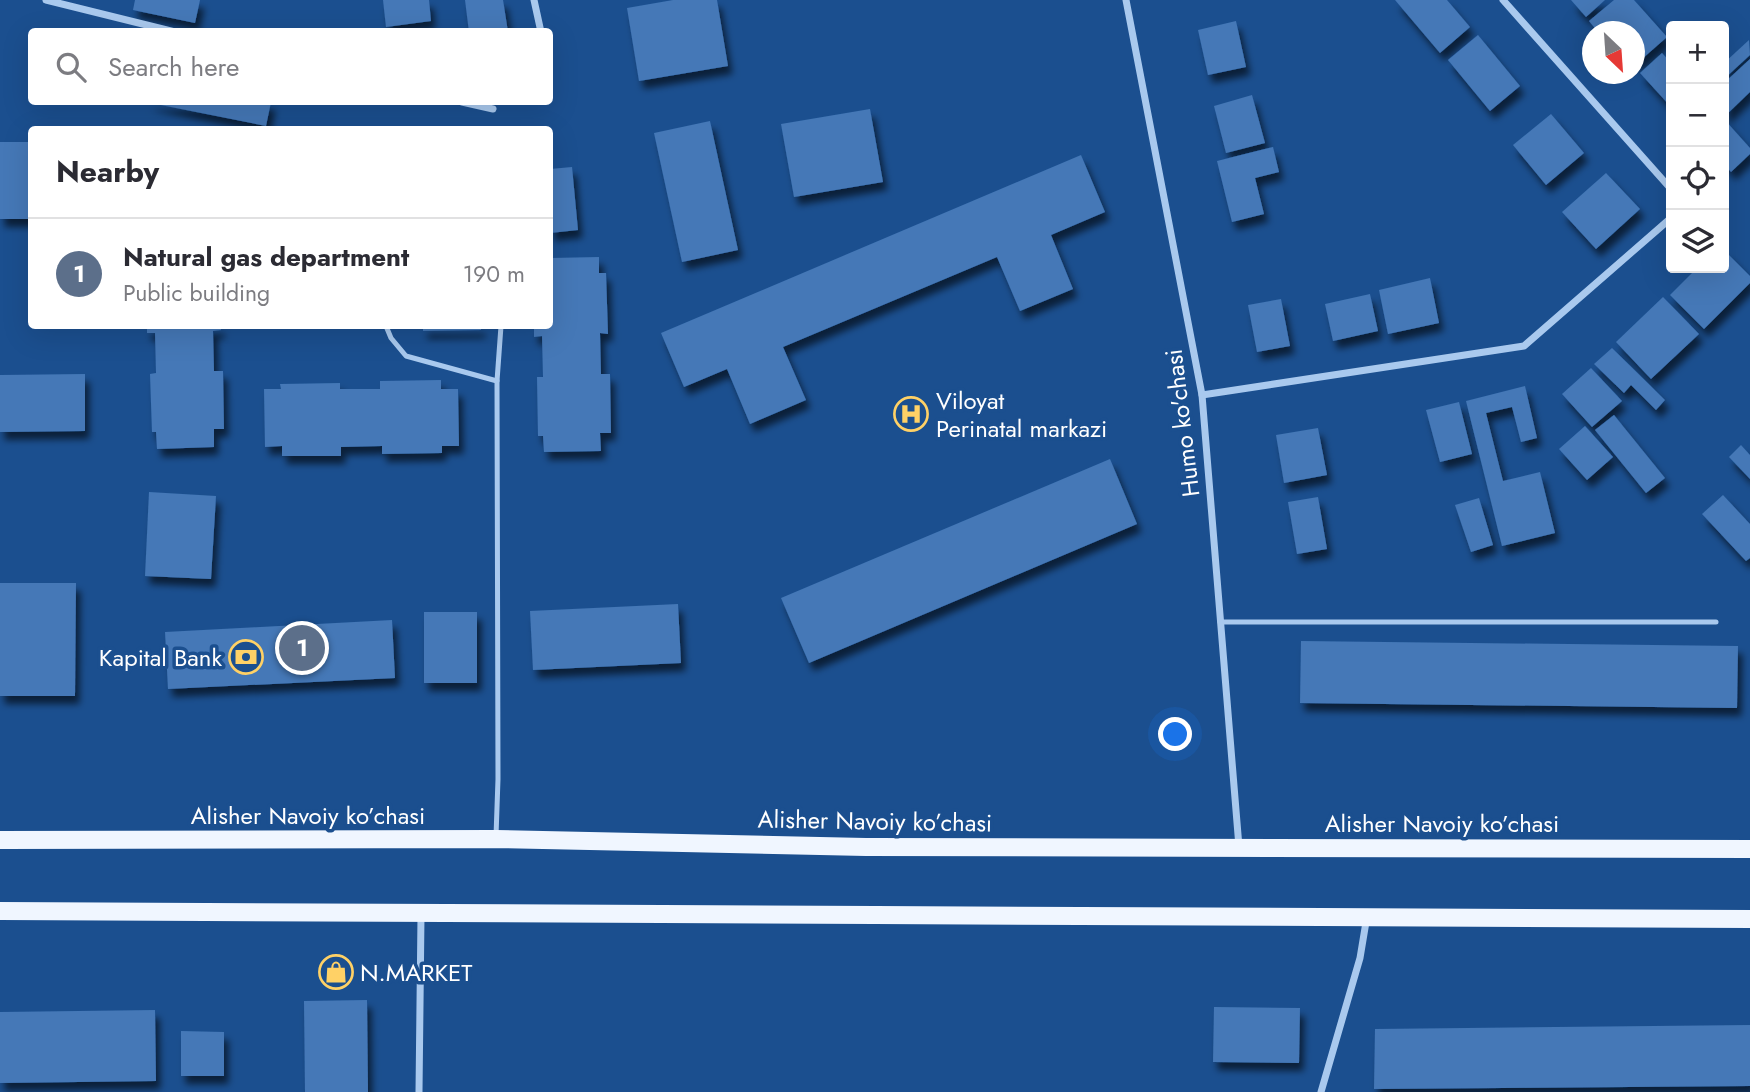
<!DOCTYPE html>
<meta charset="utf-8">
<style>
:root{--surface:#fff;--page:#f7f7f7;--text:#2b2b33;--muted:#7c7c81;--line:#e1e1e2;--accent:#ea580c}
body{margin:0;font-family:Jost,sans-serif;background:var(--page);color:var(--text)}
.controls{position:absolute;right:21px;top:21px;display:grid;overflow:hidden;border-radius:7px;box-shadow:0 7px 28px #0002}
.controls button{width:63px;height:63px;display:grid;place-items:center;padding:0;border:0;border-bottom:2px solid var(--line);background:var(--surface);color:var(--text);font:35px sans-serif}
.compass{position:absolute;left:1582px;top:21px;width:63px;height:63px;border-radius:50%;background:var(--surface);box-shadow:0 7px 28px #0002;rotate:155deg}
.you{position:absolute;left:1176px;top:735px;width:24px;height:24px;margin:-18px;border:5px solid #fff;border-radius:50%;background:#1a73e8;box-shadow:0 0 0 10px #1a73e833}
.badge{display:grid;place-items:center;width:46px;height:46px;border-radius:50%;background:var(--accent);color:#fff;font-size:23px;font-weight:700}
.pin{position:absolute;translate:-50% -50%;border:4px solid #fff;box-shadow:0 2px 7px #0006}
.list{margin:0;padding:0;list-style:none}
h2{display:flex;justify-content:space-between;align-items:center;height:91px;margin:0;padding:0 28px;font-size:30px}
h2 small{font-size:23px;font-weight:400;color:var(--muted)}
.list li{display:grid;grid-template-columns:46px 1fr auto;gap:21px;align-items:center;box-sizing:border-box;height:112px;padding:0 28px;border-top:2px solid var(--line)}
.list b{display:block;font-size:26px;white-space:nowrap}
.list p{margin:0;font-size:23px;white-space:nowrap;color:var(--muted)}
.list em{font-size:23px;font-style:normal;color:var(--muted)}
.icon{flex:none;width:38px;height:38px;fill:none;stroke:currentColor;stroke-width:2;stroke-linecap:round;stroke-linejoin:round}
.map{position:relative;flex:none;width:1750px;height:1092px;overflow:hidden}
.search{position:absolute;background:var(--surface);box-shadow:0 7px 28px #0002;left:28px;top:28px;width:525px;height:77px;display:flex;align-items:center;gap:18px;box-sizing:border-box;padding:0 24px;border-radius:7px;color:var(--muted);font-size:26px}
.panel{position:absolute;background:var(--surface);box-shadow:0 7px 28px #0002;left:28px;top:126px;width:525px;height:203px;border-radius:7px}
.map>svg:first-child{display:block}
.building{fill:#4478b7;filter:url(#shadow)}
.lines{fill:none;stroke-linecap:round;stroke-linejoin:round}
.lane{stroke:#a9c9ee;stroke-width:5}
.street{stroke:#a9c9ee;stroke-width:7}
.primary{stroke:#f0f6ff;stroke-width:18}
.labels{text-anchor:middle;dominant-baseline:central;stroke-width:7;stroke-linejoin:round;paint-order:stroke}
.poi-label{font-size:24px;fill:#fff;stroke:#1b4f8f;text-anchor:start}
.street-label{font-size:24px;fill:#fff;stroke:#1b4f8f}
</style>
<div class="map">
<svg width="1750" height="1092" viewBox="0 0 1750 1092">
<defs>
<filter id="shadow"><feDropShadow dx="4.5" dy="8" stdDeviation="3.5" flood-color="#0009"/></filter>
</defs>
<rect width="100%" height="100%" fill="#1b4f8f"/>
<!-- building -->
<g class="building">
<path d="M135 0H200L195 23 133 10Z"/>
<path d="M383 0H429L431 21 386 27Z"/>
<path d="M465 0H503L508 32H469Z"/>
<path d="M673 0H717L728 66 639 81 627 8Z"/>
<path d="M1395 0H1447L1470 27 1440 53Z"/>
<path d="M1571 0H1605L1586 17Z"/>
<path d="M1614 0H1634L1667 37 1634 66V32H1598L1589 21Z"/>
<path d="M1236 21 1246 67 1208 75 1198 30Z"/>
<path d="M1478 35 1520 86 1490 111 1448 60Z"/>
<path d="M1749 40 1750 55 1724 79V63Z"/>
<path d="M1662 53 1671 63V107L1640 73Z"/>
<path d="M1750 59V92L1724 117V83Z"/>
<path d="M1252 95 1265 143 1226 153 1214 106Z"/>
<path d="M146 102H271L266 126Z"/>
<path d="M870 109 883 182 794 197 781 124Z"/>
<path d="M1551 114 1584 153 1546 185 1513 145Z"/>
<path d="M1724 119 1750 148V154L1731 172 1724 164Z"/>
<path d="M710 121 738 250 682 262 654 133Z"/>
<rect x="0" y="142" width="32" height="77"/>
<path d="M1273 147 1279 172 1255 178 1264 214 1232 222 1217 161Z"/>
<path d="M1081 155 1105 212 1051 235 1073 289 1020 311 997 257 783 347 806 400 750 424 727 369 684 387 661 333Z"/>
<path d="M572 167 578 230 550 233V169Z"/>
<path d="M1606 173 1640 209 1596 249 1562 212Z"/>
<path d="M1724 250 1750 276V283L1704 329 1670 295 1697 268H1724Z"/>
<path d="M599 257V273H606L608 334 600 333 601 374H610L611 433H600L601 451 544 452 543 436H538L537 377H543L542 336 534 337V326H550V258Z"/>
<path d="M1430 278 1439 323 1388 334 1379 290Z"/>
<path d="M1370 294 1378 331 1333 341 1325 304Z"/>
<path d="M1663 297 1699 334 1651 379 1616 342Z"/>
<path d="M1281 299 1290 346 1257 352 1248 305Z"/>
<path d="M147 326H220L221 330 213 331 214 371H223L224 429H214V447L157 449 156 432H152L150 374 156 373 155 333H147Z"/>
<path d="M423 326H481V330L423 331Z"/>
<path d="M1612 348 1665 400 1656 410 1631 385 1624 393 1594 364Z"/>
<path d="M1591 368 1622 401 1592 427 1562 394Z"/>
<path d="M85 374V431L0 432V375Z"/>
<path d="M441 380V389H458L459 446H442V453L382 454V446L341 447V456H282V446L265 447 264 389H281L280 384 340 383V389H380V381Z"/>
<path d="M1525 386 1537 438 1521 442 1512 407 1486 413 1503 481 1540 472 1555 533 1502 546 1466 401Z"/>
<path d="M1459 402 1472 454 1440 462 1426 410Z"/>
<path d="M1614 415 1665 478 1646 493 1595 430Z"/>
<path d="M1585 426 1613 457 1587 480 1559 449Z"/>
<path d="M1318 428 1327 475 1284 483 1276 435Z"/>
<path d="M1741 445 1750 455V479L1729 457Z"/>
<path d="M1110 459 1137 524 809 663 781 598Z"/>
<path d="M149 492 216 496 211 579 145 576Z"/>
<path d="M1723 495 1750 524V558L1746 561 1702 514Z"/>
<path d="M1318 497 1327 549 1297 554 1288 502Z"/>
<path d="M1479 498 1493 545 1471 552 1455 505Z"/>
<path d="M0 583H76L75 696H0Z"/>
<path d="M678 604 681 663 533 670 530 611Z"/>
<rect x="424" y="612" width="53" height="71"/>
<path d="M392 620 395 678 168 689 165 632Z"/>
<path d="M1301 641 1738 646 1737 708 1300 703Z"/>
<path d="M367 1000 368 1092H305L304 1001Z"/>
<path d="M1214 1007 1300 1008 1299 1063 1213 1062Z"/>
<path d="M155 1010 156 1081 0 1083V1012Z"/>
<path d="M1750 1025V1086L1374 1089 1375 1029Z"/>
<path d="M181 1031 224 1032V1076H181Z"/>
</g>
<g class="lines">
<!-- lane -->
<g class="lane">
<path d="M386 326 391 338 406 356 497 381"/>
<path d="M1220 622H1716"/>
<path d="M496 836 498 779 497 381 501 326"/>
</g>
<!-- street -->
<g class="street">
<path d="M46 0 175 32"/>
<path d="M534 0 541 32"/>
<path d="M1126 0 1202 395 1239 847"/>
<path d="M1503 0 1671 189"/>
<path d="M462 102 493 109"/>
<path d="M1202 395 1524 346 1671 218"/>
<path d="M419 1092 421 916"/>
<path d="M1321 1092 1360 958 1367 916"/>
</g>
<!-- primary -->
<g class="primary">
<path d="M0 840 496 839 866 847 1750 849"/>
<path d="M0 911C583 917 1167 913 1750 919"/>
</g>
</g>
<!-- icons -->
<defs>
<g id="hospital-ring" transform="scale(1.75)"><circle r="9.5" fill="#1b4f8f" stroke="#ffd166" stroke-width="1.5"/><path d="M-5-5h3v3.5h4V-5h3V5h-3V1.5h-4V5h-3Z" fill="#ffd166"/></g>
<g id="bank-ring" transform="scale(1.75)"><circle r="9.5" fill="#1b4f8f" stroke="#ffd166" stroke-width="1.5"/><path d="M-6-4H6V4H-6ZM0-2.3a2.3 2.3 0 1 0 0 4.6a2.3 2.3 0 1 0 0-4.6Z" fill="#ffd166"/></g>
<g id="shop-ring" transform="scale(1.75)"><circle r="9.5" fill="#1b4f8f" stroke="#ffd166" stroke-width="1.5"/><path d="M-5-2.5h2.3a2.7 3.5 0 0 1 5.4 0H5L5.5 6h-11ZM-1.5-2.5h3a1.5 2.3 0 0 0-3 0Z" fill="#ffd166"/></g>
</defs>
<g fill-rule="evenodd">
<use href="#hospital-ring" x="911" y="414"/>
<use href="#bank-ring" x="246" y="657"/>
<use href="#shop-ring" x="336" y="972"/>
</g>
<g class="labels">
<!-- poi labels -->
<g class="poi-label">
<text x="936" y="400">Viloyat<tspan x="936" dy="28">Perinatal markazi</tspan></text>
<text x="222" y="657" text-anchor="end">Kapital Bank</text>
<text x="360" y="972">N.MARKET</text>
</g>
<!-- street labels -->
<g class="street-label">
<text transform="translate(1182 423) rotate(-97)">Humo ko'chasi</text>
<text x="308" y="815">Alisher Navoiy ko’chasi</text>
<text transform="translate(875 821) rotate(1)">Alisher Navoiy ko’chasi</text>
<text x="1442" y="823">Alisher Navoiy ko’chasi</text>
</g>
</g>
</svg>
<div class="controls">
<button>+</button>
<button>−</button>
<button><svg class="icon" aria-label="locate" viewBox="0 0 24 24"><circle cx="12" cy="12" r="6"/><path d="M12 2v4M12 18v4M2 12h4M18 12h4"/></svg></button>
<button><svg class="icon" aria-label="layers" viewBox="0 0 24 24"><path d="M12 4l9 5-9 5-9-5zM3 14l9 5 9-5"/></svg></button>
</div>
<svg class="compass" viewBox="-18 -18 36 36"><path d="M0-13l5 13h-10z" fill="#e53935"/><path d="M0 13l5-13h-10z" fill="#7c7c81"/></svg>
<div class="you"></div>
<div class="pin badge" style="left:302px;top:648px;background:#5c6f8a">1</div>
<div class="search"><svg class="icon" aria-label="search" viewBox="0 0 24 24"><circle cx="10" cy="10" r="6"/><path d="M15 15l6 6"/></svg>Search here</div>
<section class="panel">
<h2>Nearby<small></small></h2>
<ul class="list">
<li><span class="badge" style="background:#5c6f8a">1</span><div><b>Natural gas department</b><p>Public building</p></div><em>190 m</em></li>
</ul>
</section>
</div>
